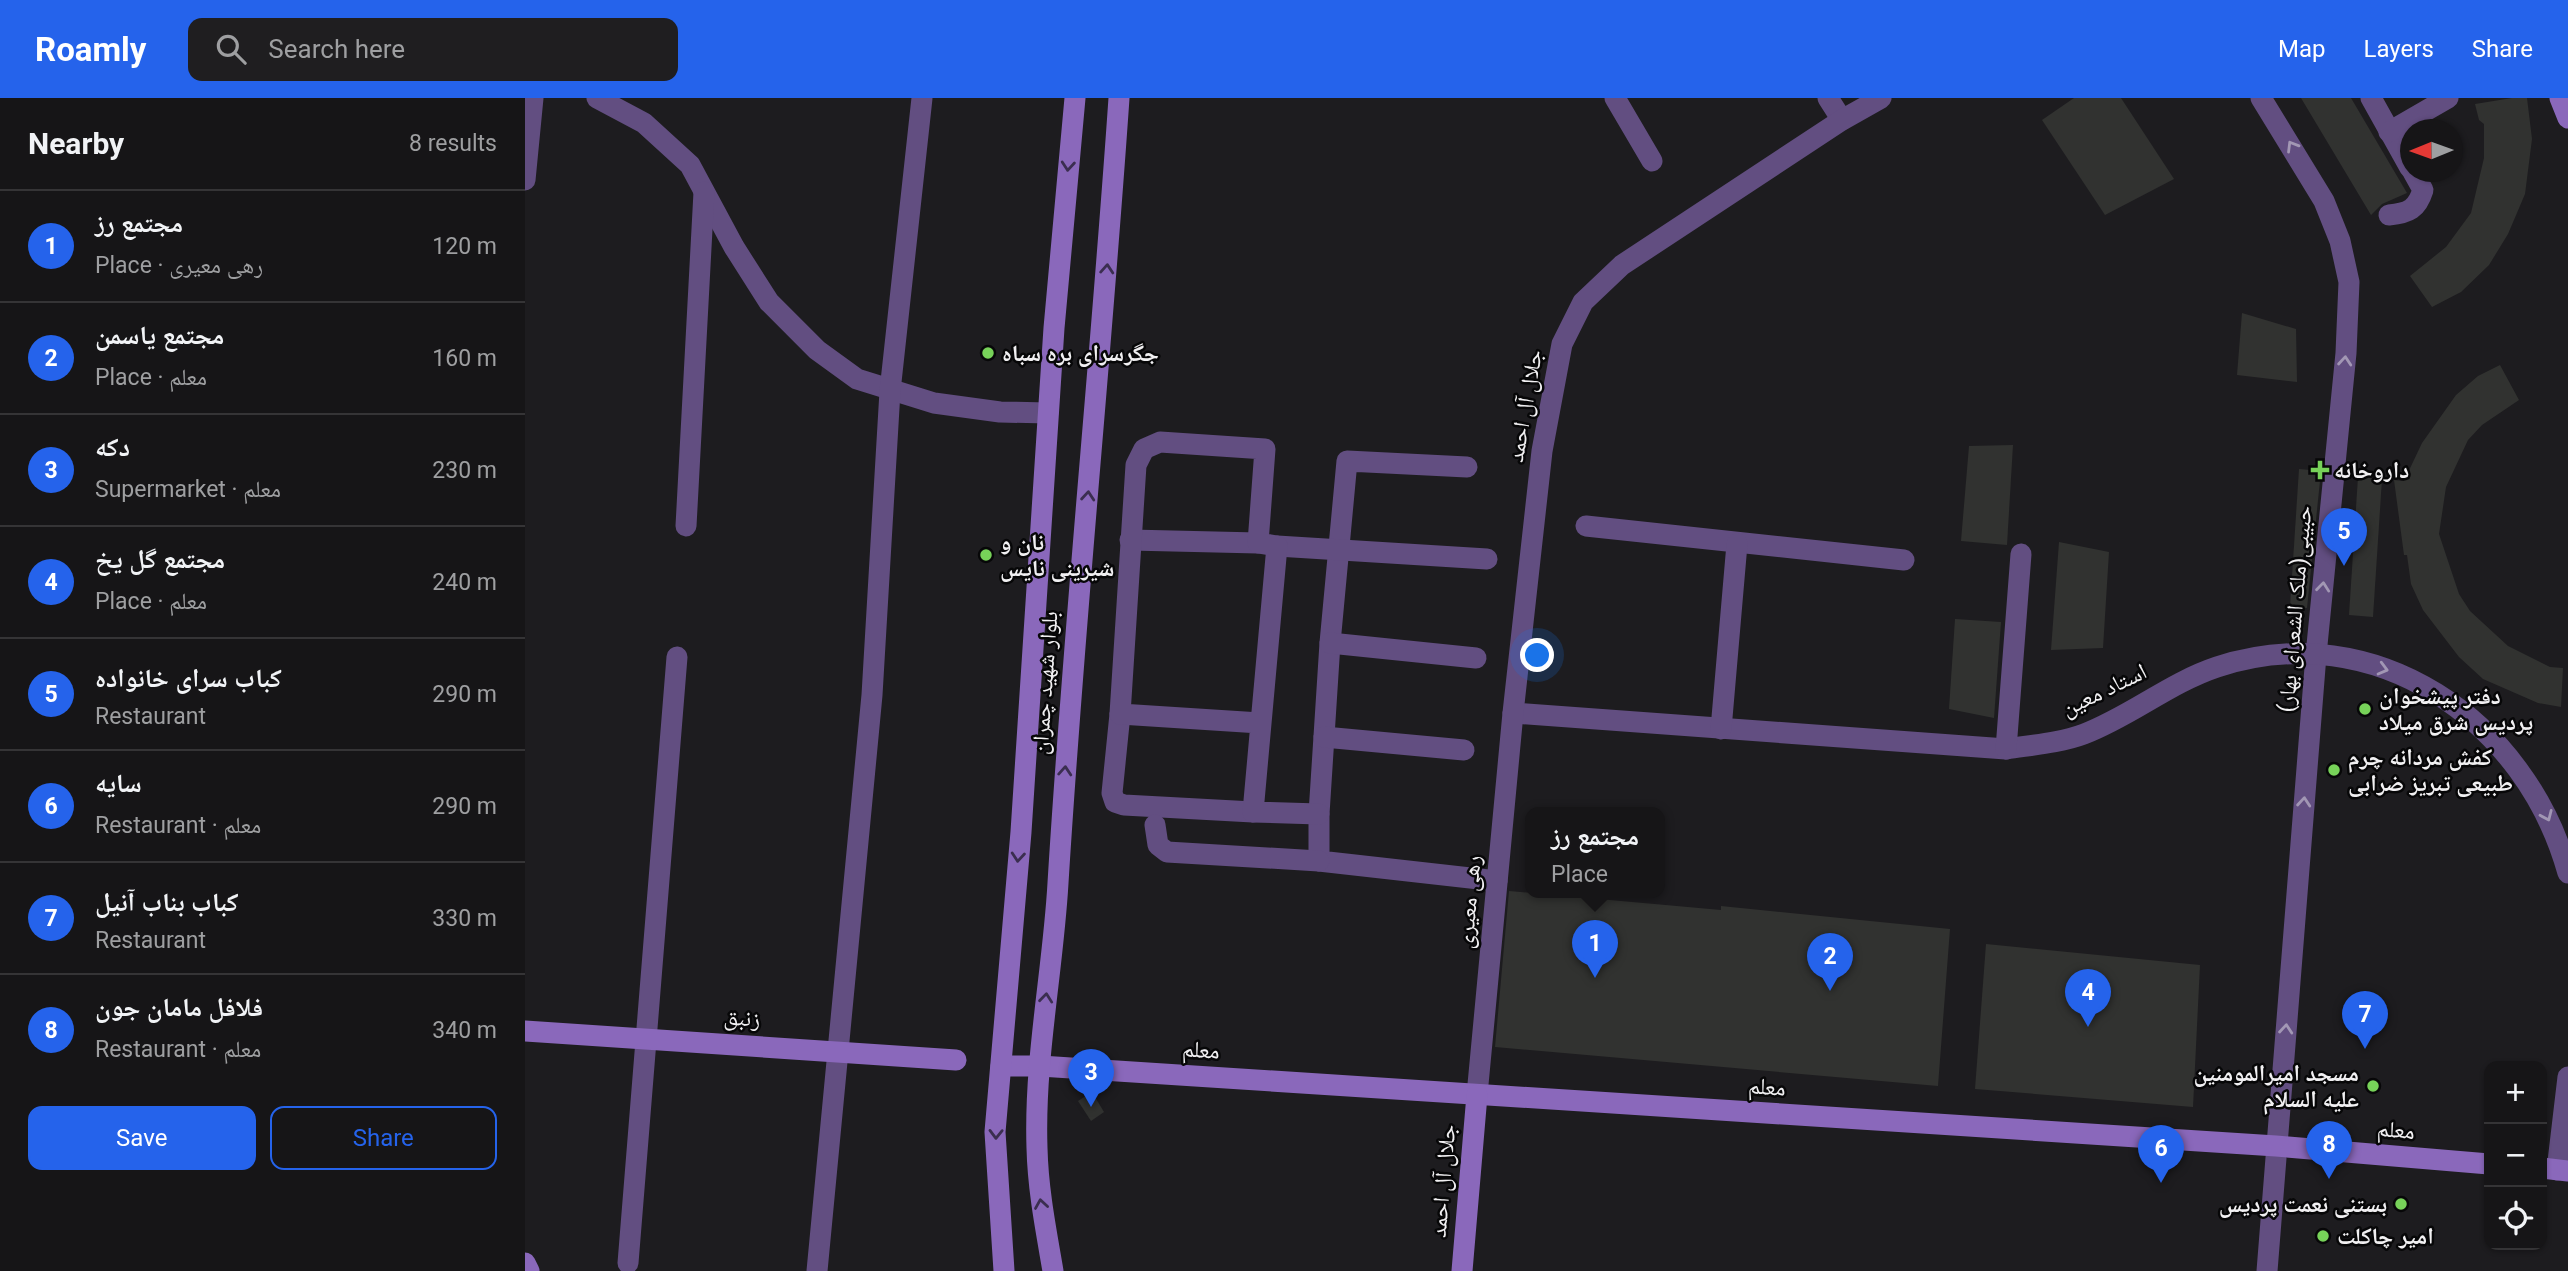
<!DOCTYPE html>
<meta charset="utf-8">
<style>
:root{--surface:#161517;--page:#1f1e20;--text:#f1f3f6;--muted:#9e9fa1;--line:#353436;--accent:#2563eb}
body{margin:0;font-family:Roboto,"Noto Naskh Arabic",sans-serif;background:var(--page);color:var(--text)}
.controls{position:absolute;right:21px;bottom:21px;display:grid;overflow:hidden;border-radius:14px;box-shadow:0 2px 5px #0004}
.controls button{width:63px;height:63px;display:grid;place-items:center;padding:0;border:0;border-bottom:2px solid var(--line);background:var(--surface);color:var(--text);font:35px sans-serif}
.compass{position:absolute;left:1875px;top:21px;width:63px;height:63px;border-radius:50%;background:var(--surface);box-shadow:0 2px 5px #0004;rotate:269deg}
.you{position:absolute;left:1013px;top:558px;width:24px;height:24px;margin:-18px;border:5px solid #fff;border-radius:50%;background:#1a73e8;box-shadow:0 0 0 10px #1a73e833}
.badge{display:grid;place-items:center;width:46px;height:46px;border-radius:50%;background:var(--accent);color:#fff;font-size:23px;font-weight:700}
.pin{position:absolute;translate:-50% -58px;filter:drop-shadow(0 2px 4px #0008)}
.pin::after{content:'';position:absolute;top:37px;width:24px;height:21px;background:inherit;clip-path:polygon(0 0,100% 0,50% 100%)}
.popup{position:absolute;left:1000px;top:709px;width:140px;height:91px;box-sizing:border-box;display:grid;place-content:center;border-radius:14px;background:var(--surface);filter:drop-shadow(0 2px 5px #0005);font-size:23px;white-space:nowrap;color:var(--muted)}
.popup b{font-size:26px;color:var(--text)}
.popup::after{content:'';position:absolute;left:50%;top:100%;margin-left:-14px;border:14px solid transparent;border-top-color:var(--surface)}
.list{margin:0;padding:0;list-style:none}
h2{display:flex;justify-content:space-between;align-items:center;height:91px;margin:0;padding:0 28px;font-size:30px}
h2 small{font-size:23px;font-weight:400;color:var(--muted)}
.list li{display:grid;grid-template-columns:46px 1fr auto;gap:21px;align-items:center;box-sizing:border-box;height:112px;padding:0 28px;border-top:2px solid var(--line)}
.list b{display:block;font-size:26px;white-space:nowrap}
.list p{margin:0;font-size:23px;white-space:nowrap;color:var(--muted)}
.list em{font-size:23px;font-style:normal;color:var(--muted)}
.actions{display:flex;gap:14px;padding:21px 28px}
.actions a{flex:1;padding:16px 0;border:2px solid var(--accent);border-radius:14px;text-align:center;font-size:24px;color:var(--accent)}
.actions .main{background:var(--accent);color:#fff}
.icon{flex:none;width:38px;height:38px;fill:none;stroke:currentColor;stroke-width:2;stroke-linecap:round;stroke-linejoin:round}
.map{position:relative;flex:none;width:2043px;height:1173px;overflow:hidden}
header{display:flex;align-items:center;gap:42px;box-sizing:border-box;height:98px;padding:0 35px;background:var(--accent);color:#fff}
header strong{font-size:33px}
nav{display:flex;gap:38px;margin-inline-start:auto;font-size:24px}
.search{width:490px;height:63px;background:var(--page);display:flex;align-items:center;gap:18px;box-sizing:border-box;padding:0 24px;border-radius:14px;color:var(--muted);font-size:26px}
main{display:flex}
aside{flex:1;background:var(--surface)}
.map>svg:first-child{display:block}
.building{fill:#313230}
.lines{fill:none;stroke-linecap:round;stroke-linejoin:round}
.street{stroke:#624e81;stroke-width:21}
.secondary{stroke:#8a68bb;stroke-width:21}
.oneway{stroke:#a297b4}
.oneway2{stroke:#3b2e50}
.poi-dot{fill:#77d259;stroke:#070708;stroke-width:2.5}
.labels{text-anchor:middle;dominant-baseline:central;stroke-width:5;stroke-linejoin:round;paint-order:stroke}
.poi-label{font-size:23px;font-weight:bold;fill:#f1f0f2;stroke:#070708;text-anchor:start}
.street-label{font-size:23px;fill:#f1f0f2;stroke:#070708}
</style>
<header>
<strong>Roamly</strong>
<div class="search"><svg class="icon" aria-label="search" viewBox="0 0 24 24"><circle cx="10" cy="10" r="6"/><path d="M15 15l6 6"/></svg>Search here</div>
<nav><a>Map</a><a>Layers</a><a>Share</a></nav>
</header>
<main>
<aside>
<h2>Nearby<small>8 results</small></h2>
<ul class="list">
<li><span class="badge">1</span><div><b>مجتمع رز</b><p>Place · رهی معیری</p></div><em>120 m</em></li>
<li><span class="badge">2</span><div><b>مجتمع یاسمن</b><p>Place · معلم</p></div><em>160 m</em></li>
<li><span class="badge">3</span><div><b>دکه</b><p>Supermarket · معلم</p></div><em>230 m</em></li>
<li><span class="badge">4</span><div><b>مجتمع گل یخ</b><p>Place · معلم</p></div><em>240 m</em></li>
<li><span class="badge">5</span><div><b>کباب سرای خانواده</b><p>Restaurant</p></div><em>290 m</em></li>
<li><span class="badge">6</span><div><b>سایه</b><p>Restaurant · معلم</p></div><em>290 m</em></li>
<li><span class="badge">7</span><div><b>کباب بناب آنیل</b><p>Restaurant</p></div><em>330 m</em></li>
<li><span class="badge">8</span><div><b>فلافل مامان جون</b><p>Restaurant · معلم</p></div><em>340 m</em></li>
</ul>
<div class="actions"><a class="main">Save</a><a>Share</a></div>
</aside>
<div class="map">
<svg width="2043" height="1173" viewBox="0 0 2043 1173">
<rect width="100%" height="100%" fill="#1d1c1f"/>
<!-- building -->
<g class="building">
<path d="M1549 0H1596L1649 81 1580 117 1517 22Z"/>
<path d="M1776 0H1826L1882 95 1857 106 1846 117Z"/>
<path d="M1987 0H2002L2007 41 2000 96 1983 136 1964 167 1936 194 1907 209 1885 178 1921 149 1946 115 1959 60V26L1954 22 1950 6Z"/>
<path d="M1717 215 1771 231 1772 284 1712 277Z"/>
<path d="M1975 267 1994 302 1957 327 1943 342 1921 389 1914 436 1934 496 1945 513 1983 548 2025 569 2038 570 2036 609 2013 605 1958 581 1934 559 1898 512 1886 486 1882 457H1879L1869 382 1879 383 1897 345 1931 297 1953 278Z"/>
<path d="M1488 347 1482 447 1436 443 1444 348Z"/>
<path d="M1774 371 1796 373 1782 510 1765 509Z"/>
<path d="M1833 379 1857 381 1848 519 1824 517Z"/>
<path d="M1534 444 1584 454 1578 550 1526 552Z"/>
<path d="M1430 521 1476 524 1469 620 1424 611Z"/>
<path d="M984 793 1196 812V808L1425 831 1413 988 970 949Z"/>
<path d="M1461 846 1675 867 1668 1009 1450 991Z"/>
<path d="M567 994 579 1014 566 1023 553 1003Z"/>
</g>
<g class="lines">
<!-- street -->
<g class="street">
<path d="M72 0 119 25 165 67 209 149 244 204 292 252 332 281 409 305 475 314 523 315"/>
<path d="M1090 0 1127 63"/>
<path d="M1303 0 1317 22"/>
<path d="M1736 0 1799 103 1815 143 1824 184 1821 255 1791 557 1742 1173"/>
<path d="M1846 0 1885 70"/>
<path d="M1864 34 1923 0"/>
<path d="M0 82 8 0"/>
<path d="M1864 117C1884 115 1892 111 1898 92L1888 74"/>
<path d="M942 369 822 363 805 545 794 716V763L972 783"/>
<path d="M161 428 179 94"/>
<path d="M1061 428 1379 462"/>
<path d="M605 442 733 445"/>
<path d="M752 448 962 461"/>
<path d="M805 545 951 560"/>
<path d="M988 615 1481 651C1507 647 1535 645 1559 636 1606 618 1644 585 1692 569 1851 517 2001 623 2043 775"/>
<path d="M595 616 587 695 590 704 599 707 728 714"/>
<path d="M735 625 595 616 611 367 619 351 635 344 740 351 733 445 752 448 728 714 794 716"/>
<path d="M1196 631 1212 446"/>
<path d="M799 639 939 652"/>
<path d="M1481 651 1496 456"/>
<path d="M630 727 633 747 642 754 794 763"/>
<path d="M952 997 988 615 1017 353 1037 246 1058 204 1097 167 1317 22 1356 0"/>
<path d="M2032 1072 2043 979"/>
<path d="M103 1165 152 559"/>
<path d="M292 1173 347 597 365 293 397 0"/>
</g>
<!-- secondary -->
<g class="secondary">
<path d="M2035 0 2043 20"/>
<path d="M0 933 431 962"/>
<path d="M476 968H515L1751 1048 1964 1066"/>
<path d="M2017 1070 2043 1073"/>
<path d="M0 1165 4 1173"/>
<path d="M479 1173 470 1034 496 734 529 230 550 0"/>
<path d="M528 1173C521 1132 513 1092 512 1050 509 961 528 873 533 785 549 523 576 262 594 0"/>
<path d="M937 1173 952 997"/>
</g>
</g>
<!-- one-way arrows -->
<defs><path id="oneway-chevron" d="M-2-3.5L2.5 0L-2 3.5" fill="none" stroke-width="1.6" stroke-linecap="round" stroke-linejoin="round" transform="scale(1.75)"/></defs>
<g class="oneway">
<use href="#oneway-chevron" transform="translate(1767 48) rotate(-121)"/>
<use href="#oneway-chevron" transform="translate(1820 263) rotate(-85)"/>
<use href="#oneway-chevron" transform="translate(1798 489) rotate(-84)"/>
<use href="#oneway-chevron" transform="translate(1858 571) rotate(15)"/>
<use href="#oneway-chevron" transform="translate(1779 704) rotate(-85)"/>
<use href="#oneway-chevron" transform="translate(2022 718) rotate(66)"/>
<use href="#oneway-chevron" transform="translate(1761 931) rotate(-85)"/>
</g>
<g class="oneway2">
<use href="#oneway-chevron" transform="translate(543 68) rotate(95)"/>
<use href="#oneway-chevron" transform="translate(582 171) rotate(-86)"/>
<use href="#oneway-chevron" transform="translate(563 398) rotate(-85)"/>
<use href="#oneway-chevron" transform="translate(540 673) rotate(-86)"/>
<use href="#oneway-chevron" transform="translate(493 759) rotate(95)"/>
<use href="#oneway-chevron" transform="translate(521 900) rotate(-84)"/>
<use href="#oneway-chevron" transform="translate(471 1036) rotate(91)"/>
<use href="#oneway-chevron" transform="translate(516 1106) rotate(-99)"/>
</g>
<!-- markers -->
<g class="poi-dot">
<circle cx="463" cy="255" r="7"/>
<path d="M1791.5 361.5h7v7h7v7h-7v7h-7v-7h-7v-7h7z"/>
<circle cx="461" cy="457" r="7"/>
<circle cx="1840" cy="611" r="7"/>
<circle cx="1809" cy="672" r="7"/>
<circle cx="1848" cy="988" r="7"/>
<circle cx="1876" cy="1106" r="7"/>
<circle cx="1798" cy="1138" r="7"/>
</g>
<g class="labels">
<!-- poi labels -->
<g class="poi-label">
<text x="477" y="255">جگرسرای بره سباه</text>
<text x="1809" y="372">داروخانه</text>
<text x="475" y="444">نان و<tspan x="475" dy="26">شیرینی نایس</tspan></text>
<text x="1854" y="598">دفتر پیشخوان<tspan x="1854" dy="26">پردیس شرق میلاد</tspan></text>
<text x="1823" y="659">کفش مردانه چرم<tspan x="1823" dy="26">طبیعی تبریز ضرابی</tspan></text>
<text x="1834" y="975" text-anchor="end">مسجد امیرالمومنین<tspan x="1834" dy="26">علیه السلام</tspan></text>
<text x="1862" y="1106" text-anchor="end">بستنی نعمت پردیس</text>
<text x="1812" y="1138">امیر چاکلت</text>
</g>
<!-- street labels -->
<g class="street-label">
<text transform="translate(1000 308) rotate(-80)">جلال آل احمد</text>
<text transform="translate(1770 511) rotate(-85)">حبیبی(ملک الشعرای بهار)</text>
<text transform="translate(520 585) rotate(-86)">بلوار شهید چمران</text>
<text transform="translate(1579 592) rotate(-26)">استاد معین</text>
<text transform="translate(944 804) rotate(-85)">رهی معیری</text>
<text transform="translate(217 920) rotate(4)">زنبق</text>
<text transform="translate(676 952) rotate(4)">معلم</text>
<text transform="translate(1242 989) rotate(4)">معلم</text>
<text transform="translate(1871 1032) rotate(5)">معلم</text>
<text transform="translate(918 1083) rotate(-85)">جلال آل احمد</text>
</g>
</g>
</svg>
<div class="controls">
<button>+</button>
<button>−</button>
<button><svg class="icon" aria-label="locate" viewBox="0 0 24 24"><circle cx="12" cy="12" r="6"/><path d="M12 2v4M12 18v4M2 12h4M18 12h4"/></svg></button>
</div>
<svg class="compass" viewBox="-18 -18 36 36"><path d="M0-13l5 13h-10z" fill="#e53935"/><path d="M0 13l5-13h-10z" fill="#9e9fa1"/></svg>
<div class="you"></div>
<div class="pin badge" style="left:1070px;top:880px">1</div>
<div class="popup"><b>مجتمع رز</b>Place</div>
<div class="pin badge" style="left:1305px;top:893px">2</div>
<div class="pin badge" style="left:566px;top:1009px">3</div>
<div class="pin badge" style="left:1563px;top:929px">4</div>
<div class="pin badge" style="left:1819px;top:468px">5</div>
<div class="pin badge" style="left:1636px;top:1085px">6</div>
<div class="pin badge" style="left:1840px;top:951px">7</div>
<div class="pin badge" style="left:1804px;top:1081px">8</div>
</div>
</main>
